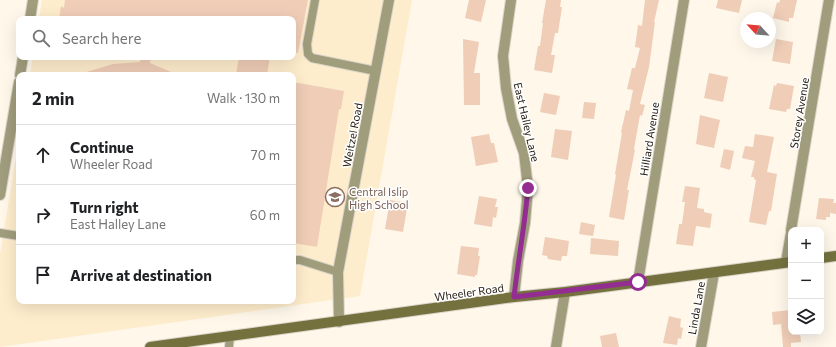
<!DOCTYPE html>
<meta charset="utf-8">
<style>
:root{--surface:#fff;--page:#f6f6f6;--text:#202124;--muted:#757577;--line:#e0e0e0}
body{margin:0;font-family:Commissioner,sans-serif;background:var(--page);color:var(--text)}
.controls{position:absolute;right:12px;bottom:12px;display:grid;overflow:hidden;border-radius:8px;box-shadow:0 4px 16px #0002}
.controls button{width:36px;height:36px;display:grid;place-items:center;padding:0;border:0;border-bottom:1px solid var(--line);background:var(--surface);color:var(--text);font:20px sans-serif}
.compass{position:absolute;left:740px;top:12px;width:36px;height:36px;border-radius:50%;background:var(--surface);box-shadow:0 4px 16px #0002;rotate:296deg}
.stop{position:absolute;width:12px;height:12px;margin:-9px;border:3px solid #932d92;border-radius:50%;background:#fff}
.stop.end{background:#932d92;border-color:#fff;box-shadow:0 1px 4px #0008}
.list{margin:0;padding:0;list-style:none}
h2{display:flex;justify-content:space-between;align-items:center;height:52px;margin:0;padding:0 16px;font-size:17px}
h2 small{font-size:13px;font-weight:400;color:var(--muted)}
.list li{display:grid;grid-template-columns:26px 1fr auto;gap:12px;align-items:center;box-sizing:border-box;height:60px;padding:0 16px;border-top:1px solid var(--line)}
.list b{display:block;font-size:15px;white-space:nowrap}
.list p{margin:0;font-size:13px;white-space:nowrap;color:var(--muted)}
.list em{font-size:13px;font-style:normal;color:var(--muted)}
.icon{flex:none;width:22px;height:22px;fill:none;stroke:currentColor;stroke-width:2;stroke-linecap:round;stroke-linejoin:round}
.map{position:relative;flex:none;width:836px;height:347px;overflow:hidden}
.search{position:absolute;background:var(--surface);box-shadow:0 4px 16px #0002;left:16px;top:16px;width:280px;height:44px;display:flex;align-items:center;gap:10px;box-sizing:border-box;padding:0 14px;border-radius:8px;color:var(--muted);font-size:15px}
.panel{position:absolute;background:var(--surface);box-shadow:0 4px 16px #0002;left:16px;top:72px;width:280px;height:232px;border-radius:8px}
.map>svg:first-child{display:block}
.built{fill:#feedcc}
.building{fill:#efcdb7}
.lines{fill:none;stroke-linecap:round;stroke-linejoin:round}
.lane-casing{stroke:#dbd4c7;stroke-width:10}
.street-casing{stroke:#dbd4c7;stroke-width:12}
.secondary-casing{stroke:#dbd4c7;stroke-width:12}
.lane{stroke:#9f9d7c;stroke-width:8}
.street{stroke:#9f9d7c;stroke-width:10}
.secondary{stroke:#74713f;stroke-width:10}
.route{stroke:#932d92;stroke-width:5}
.labels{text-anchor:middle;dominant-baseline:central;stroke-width:3;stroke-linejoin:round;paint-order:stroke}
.street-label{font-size:11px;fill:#211a0e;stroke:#fff}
.education-label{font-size:11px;fill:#785e54;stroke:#fff;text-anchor:start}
</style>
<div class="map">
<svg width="836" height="347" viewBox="0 0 836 347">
<rect width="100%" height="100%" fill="#fef7ea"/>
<!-- built -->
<path class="built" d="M42 0H412L360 296 0 347V254L19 139V301H293V75H30L33 57H293V19H39Z"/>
<!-- building -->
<g class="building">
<path d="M65 0H308L298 53 293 52V19H59L61 6 64 8Z"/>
<path d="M469 0H486L481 22 465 18Z"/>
<path d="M546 0H561L560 7H562L558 33H555L551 55H555L552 73 534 70 538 46H540L543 23H542Z"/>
<path d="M645 0H659L654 22H655L649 67 640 104 645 105 642 116 640 115 634 149 635 150 627 190H629L624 220 609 217 616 175 615 174 622 133 621 132 626 110 629 111 633 90 627 89 632 68H635L640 48 635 47 638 25 642 26Z"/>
<path d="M718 0H742L739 13 716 8Z"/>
<path d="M780 0H797L793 18H789V22L773 18 777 2 779 3Z"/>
<path d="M463 39 479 42 474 73H480V105H464Z"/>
<path d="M776 39 793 42 790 64 772 61Z"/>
<path d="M141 57H151L150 63 178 75H83V73L113 64 140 62Z"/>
<path d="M239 57H270L267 75H236Z"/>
<path d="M709 73 728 77 723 102 704 98Z"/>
<path d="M293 82 344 91 341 109H339L317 247 293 243Z"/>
<path d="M777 83 794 86 790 109H787L786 112 769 109 774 85 776 86Z"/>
<path d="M544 93 560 96 556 115 540 112Z"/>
<path d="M584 102 596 103 594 119 582 118Z"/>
<path d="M700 115 720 120 714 148 696 144Z"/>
<path d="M555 129 572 131 568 160 551 157Z"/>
<path d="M489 134 491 143H494L498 162 476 166 471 137Z"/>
<path d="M755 134 774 137 767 172 777 174 771 211H769L766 225 749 222 756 180 754 179V177H751L755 161 742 158 745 146 753 147Z"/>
<path d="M724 149 734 151 730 170 720 167Z"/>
<path d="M685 186 700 188 697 208 704 209V212L712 214 710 228 696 226 693 246 676 244 679 224H682L685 202H682Z"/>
<path d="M479 196 497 199 495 207H498L496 218 493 217 492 227 474 224Z"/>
<path d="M819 198 834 199 833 203H836V214L830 213V217H826V220L816 219Z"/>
<path d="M390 200 408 203 403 232 385 229Z"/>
<path d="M581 222 595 225 593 236 579 234Z"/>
<path d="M545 237 569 241 567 256H562L561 261 548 259 547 256 542 255Z"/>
<path d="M591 238 619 241 618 256 590 254Z"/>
<path d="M461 246 479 248 478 256H480L477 275H475V277L457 274Z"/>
<path d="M791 310V332H800L801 342 791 343V347H783L781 324 773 325 772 312Z"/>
<path d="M669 316 681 319 680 327 683 328 681 339 678 338 677 345 663 343Z"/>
<path d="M616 333 619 347H602L600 336Z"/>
</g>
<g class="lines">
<!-- lane casing -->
<g class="lane-casing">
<g id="lane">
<path d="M315 0 307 44 308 54 312 58 376 71"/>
<path d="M0 233 19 236"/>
<path d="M293 260H300L338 272"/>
<path d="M229 347 230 336"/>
</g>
</g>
<!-- street casing -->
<g class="street-casing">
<g id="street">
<path d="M511 0 503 56 506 88 512 119 524 153 528 188 525 223 518 261 514 297"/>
<path d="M30 19 33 0"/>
<path d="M20 75 23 57"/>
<path d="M0 195 19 82"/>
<path d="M791 230 829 0"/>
<path d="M786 262 791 233"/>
<path d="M638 282 684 0"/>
<path d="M339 322 338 272 389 0"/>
<path d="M556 347 565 292"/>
<path d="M701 347 714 273"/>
</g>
</g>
<!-- secondary casing -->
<g class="secondary-casing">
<g id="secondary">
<path d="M821 258 836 256"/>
<path d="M150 347 514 297 565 292 791 262"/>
</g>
</g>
<!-- lane -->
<use href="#lane" class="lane"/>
<!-- street -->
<use href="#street" class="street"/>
<!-- secondary -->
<use href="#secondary" class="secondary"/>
</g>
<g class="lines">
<!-- route -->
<path class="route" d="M528 188C525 224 518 261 514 297L638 282"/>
</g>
<!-- icons -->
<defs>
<g id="school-ring" transform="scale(1)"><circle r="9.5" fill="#fff" stroke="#8d6e63" stroke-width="1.5"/><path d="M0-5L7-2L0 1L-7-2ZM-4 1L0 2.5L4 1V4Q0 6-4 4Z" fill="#8d6e63"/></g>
</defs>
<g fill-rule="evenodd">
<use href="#school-ring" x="335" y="197"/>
</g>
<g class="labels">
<!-- street labels -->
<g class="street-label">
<text transform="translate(799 113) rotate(-81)">Storey Avenue</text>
<text transform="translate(527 122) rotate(77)">East Halley Lane</text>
<text transform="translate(352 135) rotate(-79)">Weitzel Road</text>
<text transform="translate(649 139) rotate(-81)">Hilliard Avenue</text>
<text transform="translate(469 292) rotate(-8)">Wheeler Road</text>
<text transform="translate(696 308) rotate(-80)">Linda Lane</text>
</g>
<!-- education labels -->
<g class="education-label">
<text x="349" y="191">Central Islip<tspan x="349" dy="13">High School</tspan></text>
</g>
</g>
</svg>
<div class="controls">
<button>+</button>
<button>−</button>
<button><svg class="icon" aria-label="layers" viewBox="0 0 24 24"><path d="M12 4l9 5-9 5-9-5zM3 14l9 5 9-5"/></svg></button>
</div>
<svg class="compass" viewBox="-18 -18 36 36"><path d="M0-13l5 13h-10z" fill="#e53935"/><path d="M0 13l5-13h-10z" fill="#757577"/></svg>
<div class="stop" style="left:638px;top:282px"></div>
<div class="stop end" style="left:528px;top:188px"></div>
<div class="search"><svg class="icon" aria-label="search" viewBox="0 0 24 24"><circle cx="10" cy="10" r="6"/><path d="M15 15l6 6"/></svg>Search here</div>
<section class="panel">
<h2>2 min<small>Walk · 130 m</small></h2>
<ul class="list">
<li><svg class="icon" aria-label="ahead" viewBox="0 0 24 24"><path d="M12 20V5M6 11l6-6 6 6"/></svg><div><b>Continue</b><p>Wheeler Road</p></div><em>70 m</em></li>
<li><svg class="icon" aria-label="right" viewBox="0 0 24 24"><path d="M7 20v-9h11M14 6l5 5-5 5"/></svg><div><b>Turn right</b><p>East Halley Lane</p></div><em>60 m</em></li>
<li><svg class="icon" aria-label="arrive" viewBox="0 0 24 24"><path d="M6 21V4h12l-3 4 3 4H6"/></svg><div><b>Arrive at destination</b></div></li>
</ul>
</section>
</div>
